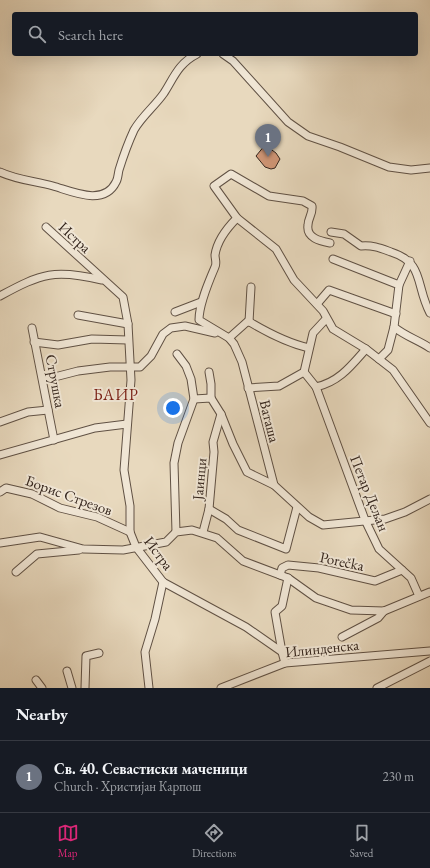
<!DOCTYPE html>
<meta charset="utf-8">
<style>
:root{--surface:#171b24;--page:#20242c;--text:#f1f3f6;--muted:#9ea1a6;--line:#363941;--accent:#db2777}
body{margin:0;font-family:"EB Garamond",serif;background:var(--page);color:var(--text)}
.you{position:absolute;left:173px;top:408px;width:14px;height:14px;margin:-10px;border:3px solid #fff;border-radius:50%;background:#1a73e8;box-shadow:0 0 0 6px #1a73e833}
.badge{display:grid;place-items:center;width:26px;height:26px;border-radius:50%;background:var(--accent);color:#fff;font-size:13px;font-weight:700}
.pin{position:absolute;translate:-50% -33px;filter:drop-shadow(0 1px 2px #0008)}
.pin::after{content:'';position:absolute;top:21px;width:14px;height:12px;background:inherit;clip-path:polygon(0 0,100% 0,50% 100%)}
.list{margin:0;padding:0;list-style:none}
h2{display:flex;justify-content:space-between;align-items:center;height:52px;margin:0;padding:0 16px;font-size:17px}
h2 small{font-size:13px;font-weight:400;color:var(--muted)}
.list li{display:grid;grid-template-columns:26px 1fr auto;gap:12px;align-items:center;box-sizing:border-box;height:72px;padding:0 16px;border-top:1px solid var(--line)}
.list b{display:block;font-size:15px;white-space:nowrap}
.list p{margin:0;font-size:13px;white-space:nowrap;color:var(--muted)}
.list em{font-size:13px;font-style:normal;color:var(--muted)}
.icon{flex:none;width:22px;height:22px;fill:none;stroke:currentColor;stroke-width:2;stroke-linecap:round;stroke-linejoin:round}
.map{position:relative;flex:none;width:430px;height:688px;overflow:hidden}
.search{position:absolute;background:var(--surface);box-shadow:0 4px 16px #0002;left:12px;right:12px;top:12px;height:44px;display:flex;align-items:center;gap:10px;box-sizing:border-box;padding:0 14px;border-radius:4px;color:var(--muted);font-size:15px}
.sheet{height:124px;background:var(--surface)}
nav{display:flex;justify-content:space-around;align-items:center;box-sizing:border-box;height:56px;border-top:1px solid var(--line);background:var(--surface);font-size:11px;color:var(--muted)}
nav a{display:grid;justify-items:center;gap:2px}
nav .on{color:var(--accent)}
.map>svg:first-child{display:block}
.building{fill:#d09676;stroke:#33241c}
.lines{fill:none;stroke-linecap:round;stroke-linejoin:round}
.street-casing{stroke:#605144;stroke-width:9}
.street{stroke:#f0e6d5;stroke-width:7}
.labels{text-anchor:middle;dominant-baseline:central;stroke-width:4;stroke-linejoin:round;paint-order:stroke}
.street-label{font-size:15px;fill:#33241c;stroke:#f0e6d5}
.neighbourhood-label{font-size:16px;letter-spacing:1px;fill:#7a1f14;stroke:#f0e6d5}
</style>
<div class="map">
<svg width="430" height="688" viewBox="0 0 430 688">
<rect width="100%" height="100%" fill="#e8d9be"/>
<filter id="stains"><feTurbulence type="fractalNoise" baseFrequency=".005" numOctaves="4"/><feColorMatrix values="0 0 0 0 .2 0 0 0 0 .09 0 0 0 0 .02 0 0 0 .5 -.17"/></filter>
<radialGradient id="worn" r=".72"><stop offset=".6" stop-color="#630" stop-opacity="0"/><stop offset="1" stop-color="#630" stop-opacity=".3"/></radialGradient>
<!-- building -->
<path class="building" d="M265 145 276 153 280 159 275 168 271 169 265 167 256 156Z"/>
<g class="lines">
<!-- street casing -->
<g class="street-casing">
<g id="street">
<path d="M223 54 233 61 288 122 308 136 340 147 389 167 411 170 430 168"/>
<path d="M0 172C17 180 35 181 53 186 71 191 104 207 116 182 118 179 118 174 119 170 123 157 128 143 134 130 142 116 155 106 164 93 174 77 179 63 197 54"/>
<path d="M237 218C228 227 217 241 215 255 215 259 217 263 215 267 209 281 199 304 199 320L229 338 234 344 242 362 274 485 309 517 323 525 385 519 405 512 430 499"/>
<path d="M46 227 123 297 128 324 131 380 124 470 130 506V532L136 547 163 582 246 627 282 652 285 663"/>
<path d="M331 232 344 234 361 246C373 245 380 248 391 252 425 263 415 285 430 313"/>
<path d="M330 243C320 241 306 238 308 225 308 218 313 214 312 206L303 201 269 196 231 174 214 186 237 218 276 249 294 280 323 311 333 329 366 349 393 370 430 423"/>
<path d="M333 259 399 285 394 327C405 336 418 340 430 348"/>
<path d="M399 285 410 261"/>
<path d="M0 296C42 273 55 269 102 280"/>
<path d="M317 304 329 290 396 314"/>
<path d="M175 312 201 302"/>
<path d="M78 315 128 324"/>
<path d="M249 322 251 287"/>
<path d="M32 328 54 440"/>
<path d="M229 338 248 321C268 333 287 343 309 348"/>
<path d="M34 342 58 345 92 339 128 340"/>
<path d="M379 359 388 350 394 327"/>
<path d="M209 372 211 384V398"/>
<path d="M304 372 316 387C339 382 351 366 366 349"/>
<path d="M43 380 78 371 110 367H140L151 356 163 334 171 328 185 326 215 333"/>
<path d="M316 387 365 520 379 549 411 578 419 596"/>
<path d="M248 388 279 386 304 372 313 333 326 319"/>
<path d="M194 399 211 398 221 414 233 444 247 472 274 485"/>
<path d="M0 422 28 412 48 410"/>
<path d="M0 455 95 428 127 424"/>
<path d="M0 492 6 488 32 494 60 508 97 517 130 532"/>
<path d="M209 509 226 519 238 530 286 549 297 507"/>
<path d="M176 532 174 463 178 443 194 399 191 379 186 366 177 354"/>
<path d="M203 532 209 509 214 452 213 442 221 414"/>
<path d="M0 543 40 537 83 549 123 550 166 542 176 532 192 530 217 538 243 561 288 578 316 598 351 610 384 611 430 592"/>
<path d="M16 572 37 554 79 550"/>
<path d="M280 575 282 568 288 565 319 568 375 581 402 570"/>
<path d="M342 637 378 618 384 611"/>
<path d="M282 652 275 612 282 606 288 578"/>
<path d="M67 671 72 688"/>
<path d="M36 680 42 688"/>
<path d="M85 688 86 656 99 653"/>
<path d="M149 688 145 652 155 619 163 582"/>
<path d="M221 688 285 663 430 651"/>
<path d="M377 688 430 661"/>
</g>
</g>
<!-- street -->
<use href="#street" class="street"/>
</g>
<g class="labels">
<!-- street labels -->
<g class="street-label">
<text transform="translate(75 237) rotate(43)">Истра</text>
<text transform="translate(56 381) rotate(79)">Струшка</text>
<text transform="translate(270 421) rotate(76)">Ваташа</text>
<text transform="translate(199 479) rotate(-85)">Јаинци</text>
<text transform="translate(370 493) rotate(68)">Петар Дељан</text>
<text transform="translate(69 495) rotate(20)">Борис Стрезов</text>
<text transform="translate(159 553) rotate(53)">Истра</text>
<text transform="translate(342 561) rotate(12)">Porečka</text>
<text transform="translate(322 648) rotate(-6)">Илинденска</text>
</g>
<!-- neighbourhood labels -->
<g class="neighbourhood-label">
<text x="116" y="394">БАИР</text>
</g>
</g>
<rect width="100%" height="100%" filter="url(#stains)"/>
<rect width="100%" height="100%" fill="url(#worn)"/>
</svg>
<div class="you"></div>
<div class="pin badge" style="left:268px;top:157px;background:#6b7280">1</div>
<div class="search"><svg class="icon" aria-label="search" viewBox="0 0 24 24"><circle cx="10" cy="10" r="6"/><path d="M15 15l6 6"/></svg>Search here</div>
</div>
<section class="sheet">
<h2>Nearby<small></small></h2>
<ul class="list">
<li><span class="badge" style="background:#6b7280">1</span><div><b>Св. 40. Севастиски маченици</b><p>Church · Христијан Карпош</p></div><em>230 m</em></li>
</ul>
</section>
<nav>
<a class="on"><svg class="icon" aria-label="map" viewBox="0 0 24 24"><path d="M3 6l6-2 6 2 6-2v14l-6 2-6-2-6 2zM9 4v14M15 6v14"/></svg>Map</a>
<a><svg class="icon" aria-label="directions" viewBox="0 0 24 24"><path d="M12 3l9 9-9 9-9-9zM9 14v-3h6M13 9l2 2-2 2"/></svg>Directions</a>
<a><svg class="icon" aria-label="saved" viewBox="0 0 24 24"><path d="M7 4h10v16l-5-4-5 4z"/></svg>Saved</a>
</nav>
